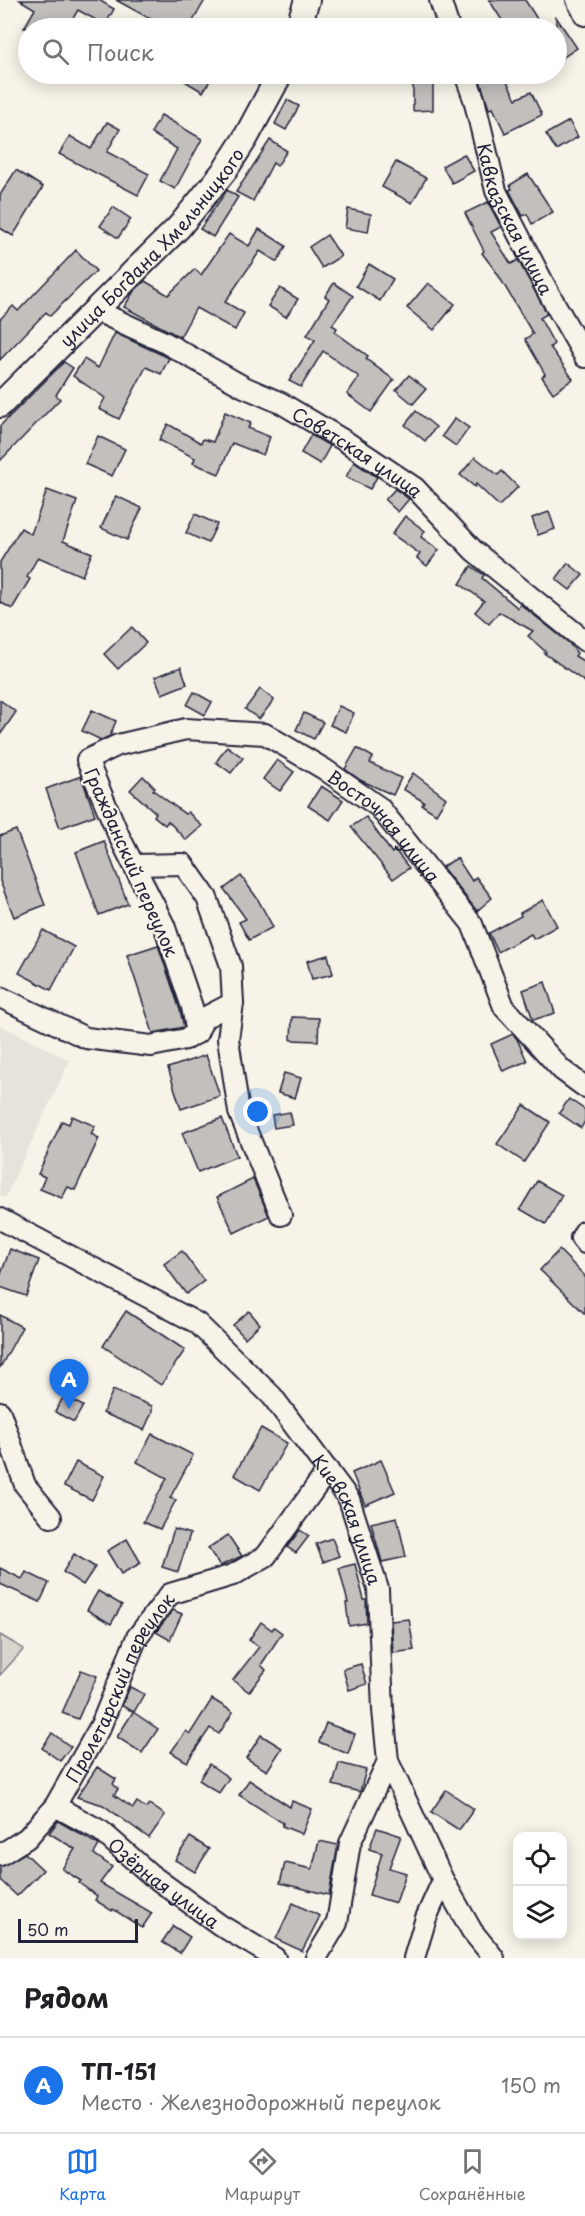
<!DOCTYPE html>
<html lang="ru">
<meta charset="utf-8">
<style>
:root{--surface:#fff;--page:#f2f2f2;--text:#202124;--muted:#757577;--line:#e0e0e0;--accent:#1a73e8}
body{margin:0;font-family:"Playpen Sans",sans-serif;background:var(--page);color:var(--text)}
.controls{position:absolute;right:18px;bottom:18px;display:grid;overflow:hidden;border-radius:12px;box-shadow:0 3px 15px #0003}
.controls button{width:54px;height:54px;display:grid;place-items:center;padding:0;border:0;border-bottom:2px solid var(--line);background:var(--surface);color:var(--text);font:30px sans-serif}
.scale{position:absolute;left:18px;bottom:15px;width:120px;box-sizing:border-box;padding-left:6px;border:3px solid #22223b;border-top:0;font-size:16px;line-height:21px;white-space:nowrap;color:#22223b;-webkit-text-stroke:4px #f7f3e8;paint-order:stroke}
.you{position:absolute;left:258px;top:1112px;width:21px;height:21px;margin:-15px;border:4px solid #fff;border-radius:50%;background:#1a73e8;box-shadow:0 0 0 9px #1a73e833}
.badge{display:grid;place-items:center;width:39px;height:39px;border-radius:50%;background:var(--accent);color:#fff;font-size:20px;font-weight:700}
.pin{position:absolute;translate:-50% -50px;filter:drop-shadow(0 2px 3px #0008)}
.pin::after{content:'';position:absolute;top:32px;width:21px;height:18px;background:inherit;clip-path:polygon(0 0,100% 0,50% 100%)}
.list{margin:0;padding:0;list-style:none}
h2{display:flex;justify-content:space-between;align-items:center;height:78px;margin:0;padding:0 24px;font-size:26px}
h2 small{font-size:20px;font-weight:400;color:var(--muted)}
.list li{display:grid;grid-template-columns:39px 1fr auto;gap:18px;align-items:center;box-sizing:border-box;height:96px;padding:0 24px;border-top:2px solid var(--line)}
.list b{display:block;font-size:22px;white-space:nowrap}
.list p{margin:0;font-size:20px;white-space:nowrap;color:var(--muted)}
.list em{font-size:20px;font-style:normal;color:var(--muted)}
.icon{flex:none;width:33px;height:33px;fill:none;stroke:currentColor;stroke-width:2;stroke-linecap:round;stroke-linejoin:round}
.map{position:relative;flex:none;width:585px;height:1958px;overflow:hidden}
.search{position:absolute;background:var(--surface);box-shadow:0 3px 15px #0003;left:18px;right:18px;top:18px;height:66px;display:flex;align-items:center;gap:15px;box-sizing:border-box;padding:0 21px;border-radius:33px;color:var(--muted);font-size:22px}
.sheet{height:174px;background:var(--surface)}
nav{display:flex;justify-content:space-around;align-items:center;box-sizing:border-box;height:84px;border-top:2px solid var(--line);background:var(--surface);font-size:16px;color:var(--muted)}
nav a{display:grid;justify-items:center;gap:3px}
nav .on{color:var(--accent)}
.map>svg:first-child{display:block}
.built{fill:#e7e3db}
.green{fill:#d8d5cf;stroke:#7d7c85;stroke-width:1.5}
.building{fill:#c2bfbd;stroke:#22223b;stroke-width:1.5}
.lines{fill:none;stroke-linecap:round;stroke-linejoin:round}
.minor-casing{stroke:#22223b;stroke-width:24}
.major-casing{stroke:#22223b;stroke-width:28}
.minor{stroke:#f7f3e8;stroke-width:20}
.major{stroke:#f7f3e8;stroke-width:24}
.labels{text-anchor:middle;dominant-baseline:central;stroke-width:4.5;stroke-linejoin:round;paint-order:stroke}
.street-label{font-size:18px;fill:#22223b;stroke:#f7f3e8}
</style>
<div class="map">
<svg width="585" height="1958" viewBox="0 0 585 1958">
<rect width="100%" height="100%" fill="#f7f3e8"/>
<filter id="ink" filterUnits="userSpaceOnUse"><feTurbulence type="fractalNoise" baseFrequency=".0167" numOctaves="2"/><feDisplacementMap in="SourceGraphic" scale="12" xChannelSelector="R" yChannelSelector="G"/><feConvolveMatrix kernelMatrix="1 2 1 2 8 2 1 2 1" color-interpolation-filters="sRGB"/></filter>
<g filter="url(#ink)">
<!-- built -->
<path class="built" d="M0 1025 70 1060 5 1198 0 1195Z"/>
<!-- green -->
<path class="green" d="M0 1635 24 1649 0 1675Z"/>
<!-- building -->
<g class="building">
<path d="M20 0H99L114 9 105 25 78 10 67 28H24L35 9Z"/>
<path d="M116 0H205L189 28H167Z"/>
<path d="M489 0H525L543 28H507Z"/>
<path d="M556 17 577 48 556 62Z"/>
<path d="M173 74H214L203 92Z"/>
<path d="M478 74H503L516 99 531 92 542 115 505 133 493 108 489 109Z"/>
<path d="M413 84H433V110L413 111Z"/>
<path d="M287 100 299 106 286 130 275 124Z"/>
<path d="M161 115 202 139 175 189 160 181 177 149 151 133Z"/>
<path d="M569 121 578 137 556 150 546 134Z"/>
<path d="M107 122 120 129 107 152 149 174 138 195 59 154 70 136 91 149Z"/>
<path d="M270 140 287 151 277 166 273 163 253 201 236 192Z"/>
<path d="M464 154 474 171 452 183 442 166Z"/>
<path d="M396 162 426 178 412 203 382 187Z"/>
<path d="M16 170 43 187 13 236 0 228V195Z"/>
<path d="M528 174 553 212 532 224 527 214 523 216 509 190 512 189 510 185Z"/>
<path d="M227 190 238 197 213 237 200 229Z"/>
<path d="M488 202 501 227 491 232 511 264 518 260 547 314 540 318 554 344 550 347 573 379 553 393 542 377 545 374 525 339 533 334 497 273 482 253 484 251 465 213Z"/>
<path d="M113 207 131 219 118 238 100 226Z"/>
<path d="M348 209 371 214 368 232 345 228Z"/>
<path d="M259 229 286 246 277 262 260 251 225 302 244 313 235 330 196 308 180 337 124 307 134 291 145 281 168 295 195 269 201 275 229 234 249 246Z"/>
<path d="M327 235 341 256 322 268 309 247Z"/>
<path d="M76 250 96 271 50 316 46 312 0 360V319L13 306 18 311Z"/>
<path d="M369 264 393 279 380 301 356 286Z"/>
<path d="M334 283 353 296 332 325 337 328 335 332 368 356 366 359 394 380 371 412 347 394 359 377 323 351 301 387 289 381 315 340 307 335 329 299 325 296Z"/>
<path d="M428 283 455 304 434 330 407 308Z"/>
<path d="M280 288 298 299 286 317 268 306Z"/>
<path d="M115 333 169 358 161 374 146 367 119 419 99 409 105 398 73 376 84 359 98 368Z"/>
<path d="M64 362 73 368 56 395 60 399 0 461V426Z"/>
<path d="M409 375 426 389 413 404 396 390Z"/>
<path d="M416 411 436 427 425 441 405 425Z"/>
<path d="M225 412 251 423 248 428 270 437 263 455 232 443 219 474 193 463 195 458 159 440 168 424 201 443 203 439 213 442Z"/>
<path d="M455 418 469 428 456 446 442 436Z"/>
<path d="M311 435 330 446 320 464 301 453Z"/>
<path d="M98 436 125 449 112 476 85 464Z"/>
<path d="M475 457 498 475 502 471 518 487 499 506 476 484 475 487 460 475Z"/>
<path d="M354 462 377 477 370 489 346 477Z"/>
<path d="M395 489 409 499 398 512 385 500Z"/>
<path d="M47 490 77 501 63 541 92 553 82 576 38 557 27 577 30 579 12 609 0 602V562L21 528 31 534Z"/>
<path d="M116 496 142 508 127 540 101 528Z"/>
<path d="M549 512 555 529 538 535 532 518Z"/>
<path d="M195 514 217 524 208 543 186 533Z"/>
<path d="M405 516 425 531 421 537 439 550 427 566 417 558 420 554 392 534Z"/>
<path d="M568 563 583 575 570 590 556 579Z"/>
<path d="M471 566 484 575 482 578 518 608 520 604 569 643 577 653 575 656 585 662V682L544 653 546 652 528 636 533 631 499 612 489 624 475 612 484 601 460 584Z"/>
<path d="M132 627 146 643 118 669 104 654Z"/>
<path d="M181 667 187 684 162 694 155 677Z"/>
<path d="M260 689 274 700 259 719 245 709Z"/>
<path d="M194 692 212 702 205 715 187 705Z"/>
<path d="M0 700 16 712 0 735Z"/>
<path d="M339 706 354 713 346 732 330 725Z"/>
<path d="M92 710 116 721 110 736 101 740 82 731Z"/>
<path d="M304 713 323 722 314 739 296 730Z"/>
<path d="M227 746 243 758 231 773 216 762Z"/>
<path d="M357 748 373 757 370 763 401 778 393 795 360 780 345 769Z"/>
<path d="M277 760 294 772 280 791 263 779Z"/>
<path d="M413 773 446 798 436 814 422 805 424 802 403 789Z"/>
<path d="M81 776 95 815 60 828 46 789Z"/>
<path d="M143 776 155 788 153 790 185 814 188 812 202 826 186 840 168 821 165 825 154 816 156 813 130 790Z"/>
<path d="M321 786 343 800 330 820 308 806Z"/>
<path d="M366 817 392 853 395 850 409 868 393 879 351 827Z"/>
<path d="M16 830 45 905 14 917 0 881V836Z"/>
<path d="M104 841 128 904 99 915 76 852Z"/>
<path d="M457 858 472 881 476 877 492 898 477 911 442 867Z"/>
<path d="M241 876 257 898 273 927 249 940 239 922 246 919 224 889Z"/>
<path d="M543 900 557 926 534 939 531 934 498 952 489 933 521 916 520 913Z"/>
<path d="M43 930 74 947 51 990 19 973Z"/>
<path d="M158 945 180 1010 184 1027 153 1033 127 955Z"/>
<path d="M328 955 333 974 312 979 307 961Z"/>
<path d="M545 982 555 1013 533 1020 523 990Z"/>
<path d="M292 1017 319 1018 318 1041 291 1040Z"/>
<path d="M513 1034 517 1039 527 1061 503 1071 491 1044Z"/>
<path d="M206 1055 220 1096 181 1109 168 1068Z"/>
<path d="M284 1073 301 1078 295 1098 278 1093Z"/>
<path d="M569 1099 585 1110V1121L581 1128 559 1113Z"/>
<path d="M524 1105 550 1122 524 1162 497 1144Z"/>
<path d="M290 1112 293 1125 274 1128 272 1115Z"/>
<path d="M72 1116 95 1126 91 1134 99 1138 75 1190 68 1187 62 1198 40 1189 45 1177 38 1174 62 1121 69 1124Z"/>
<path d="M222 1118 237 1156 198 1172 182 1133Z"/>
<path d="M253 1179 269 1216 234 1233 217 1197Z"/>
<path d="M537 1181 562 1195 546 1224 520 1209Z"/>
<path d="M10 1249 39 1260 26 1296 0 1287V1277Z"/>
<path d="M559 1250 585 1276V1314L540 1270Z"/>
<path d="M182 1251 204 1281 186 1294 164 1264Z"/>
<path d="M126 1311 185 1350 161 1385 103 1346Z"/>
<path d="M249 1311 260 1324 245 1338 233 1325Z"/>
<path d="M0 1315 22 1327 0 1368Z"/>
<path d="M113 1390 152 1406V1412L144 1430 103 1413Z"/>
<path d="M64 1396 83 1406 74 1422 55 1412Z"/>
<path d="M261 1428 287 1443 260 1490 234 1475Z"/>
<path d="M152 1434 193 1455 170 1498 176 1500 160 1529 143 1522 167 1478 137 1462Z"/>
<path d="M381 1460 395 1492 365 1505 352 1473Z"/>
<path d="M76 1462 104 1476 92 1500 64 1486Z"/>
<path d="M397 1517 406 1557 382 1562 371 1523Z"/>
<path d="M174 1529 190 1534 178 1572 162 1567Z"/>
<path d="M300 1530 309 1536 296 1553 287 1547Z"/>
<path d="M228 1535 242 1556 220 1566 208 1548Z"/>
<path d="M332 1538 339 1556 323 1562 316 1544Z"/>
<path d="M127 1539 141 1563 121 1574 107 1551Z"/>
<path d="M74 1554 95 1567 83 1585 63 1572Z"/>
<path d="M355 1564 364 1600H366L367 1623 349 1626 346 1603H348L339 1568Z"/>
<path d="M0 1568 22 1579 26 1572 49 1583 40 1602 0 1584Z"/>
<path d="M98 1591 122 1605 111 1624 87 1610Z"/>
<path d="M173 1610 182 1614 170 1640 156 1632Z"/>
<path d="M409 1619 414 1650 393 1653 391 1621Z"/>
<path d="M261 1622 272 1630 274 1627 282 1633 261 1665 266 1670 249 1692 233 1680 259 1647 249 1640Z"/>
<path d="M361 1664 367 1684 349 1690 343 1669Z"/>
<path d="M81 1670 97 1676 78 1719 62 1713Z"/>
<path d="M130 1687 144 1694 134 1712 122 1706Z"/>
<path d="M212 1699 233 1712 219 1734 210 1728 187 1762 171 1752 186 1731 190 1734Z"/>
<path d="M133 1712 158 1729 142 1753 117 1737Z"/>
<path d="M326 1723 355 1734 348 1754 319 1742Z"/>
<path d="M52 1733 71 1747 60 1761 42 1748Z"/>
<path d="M261 1735 282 1748 267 1771 246 1758Z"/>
<path d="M339 1763 366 1770 360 1792 333 1785Z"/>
<path d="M209 1764 229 1778 219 1793 199 1780Z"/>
<path d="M97 1767 116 1779 113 1784 118 1789 114 1795 133 1808 137 1802 146 1808 149 1804 165 1815 149 1838 103 1805 77 1797Z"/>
<path d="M249 1780 290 1807 292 1801 312 1809 302 1834 282 1826 283 1823 239 1795Z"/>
<path d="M446 1790 474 1809 459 1830 431 1812Z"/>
<path d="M58 1821 99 1845 94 1854 112 1867 100 1883 152 1913 142 1928 113 1909 112 1911 95 1900 97 1896 79 1883 81 1881 62 1869 75 1849 49 1833Z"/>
<path d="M377 1828 401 1836 389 1868 406 1873 396 1903 369 1895 382 1853 369 1849Z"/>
<path d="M190 1837 209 1849 195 1872 175 1860Z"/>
<path d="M319 1841 338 1845 329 1895 280 1883 285 1863 312 1869Z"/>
<path d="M25 1853 43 1870 17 1896 0 1880V1867Z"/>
<path d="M293 1903 320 1916 302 1951 276 1939Z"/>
<path d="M173 1926 190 1937 180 1953 162 1942Z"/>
</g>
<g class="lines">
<!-- minor casing -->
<g class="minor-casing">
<g id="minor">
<path d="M440 0 449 28"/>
<path d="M577 0 585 15"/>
<path id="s1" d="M465 74 474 99 496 191 547 290 585 357"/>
<path id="s2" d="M97 311 164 342 244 387 281 403 345 441 415 488 474 551 585 641"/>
<path d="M134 865 183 864 207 898 231 966 233 1003"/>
<path id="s3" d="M0 997 86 1038 151 1046 186 1039 197 1033 192 1007 164 925 119 836 87 760 118 745 186 729 265 734 324 769 379 807 472 924 504 1007 562 1070 585 1087"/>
<path d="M197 1033 204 1018 233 1003 228 1039 239 1112 281 1215"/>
<path id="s4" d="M0 1219 197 1323 272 1396 349 1499 378 1589 383 1710 388 1761 443 1880 472 1931 494 1958"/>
<path d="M585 1231 581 1238 585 1243"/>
<path d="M0 1412 25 1485 51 1517"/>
<path id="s5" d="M55 1806 101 1831 150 1874 220 1925 275 1958"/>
<path id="s6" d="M0 1855 27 1838 55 1806 101 1725 137 1637 170 1594 233 1575 266 1556 328 1470"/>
<path d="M316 1958 337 1923 350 1843 388 1761"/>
<path d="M414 1958 426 1918 443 1880"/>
</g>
</g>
<!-- major casing -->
<g class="major-casing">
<g id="major">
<path d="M298 28 307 0"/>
<path id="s7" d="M0 405 179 227 225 170 245 139 280 74"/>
</g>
</g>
<!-- minor -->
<use href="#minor" class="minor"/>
<!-- major -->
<use href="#major" class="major"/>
</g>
</g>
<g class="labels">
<!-- street labels -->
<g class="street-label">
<text stroke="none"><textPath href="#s1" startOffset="154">Кавказская улица</textPath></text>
<text stroke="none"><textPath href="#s7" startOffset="219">улица Богдана Хмельницкого</textPath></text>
<text stroke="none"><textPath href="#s2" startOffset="297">Советская улица</textPath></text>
<text stroke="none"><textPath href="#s3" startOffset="840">Восточная улица</textPath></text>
<text transform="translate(132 862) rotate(66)">Гражданский переулок</text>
<text stroke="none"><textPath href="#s4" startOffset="474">Киевская улица</textPath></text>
<text stroke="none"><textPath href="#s6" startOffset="210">Пролетарский переулок</textPath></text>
<text stroke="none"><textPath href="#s5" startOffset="134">Озёрная улица</textPath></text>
</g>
</g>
</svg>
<div class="controls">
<button><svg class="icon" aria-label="locate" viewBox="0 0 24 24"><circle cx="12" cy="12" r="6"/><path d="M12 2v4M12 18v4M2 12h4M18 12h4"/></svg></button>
<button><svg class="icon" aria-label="layers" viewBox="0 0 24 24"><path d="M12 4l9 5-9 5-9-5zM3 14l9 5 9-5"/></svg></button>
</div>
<div class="scale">50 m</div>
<div class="you"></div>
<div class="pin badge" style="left:69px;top:1409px">A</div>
<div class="search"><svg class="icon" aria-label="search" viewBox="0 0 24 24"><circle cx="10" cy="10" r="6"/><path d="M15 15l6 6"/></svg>Поиск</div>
</div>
<section class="sheet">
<h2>Рядом<small></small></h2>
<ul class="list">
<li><span class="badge">A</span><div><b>ТП-151</b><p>Место · Железнодорожный переулок</p></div><em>150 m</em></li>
</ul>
</section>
<nav>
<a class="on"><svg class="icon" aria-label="map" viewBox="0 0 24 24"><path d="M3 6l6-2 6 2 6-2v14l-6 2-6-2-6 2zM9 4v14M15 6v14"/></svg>Карта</a>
<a><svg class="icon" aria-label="directions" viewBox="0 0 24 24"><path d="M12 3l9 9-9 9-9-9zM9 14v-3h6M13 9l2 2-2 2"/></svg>Маршрут</a>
<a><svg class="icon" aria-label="saved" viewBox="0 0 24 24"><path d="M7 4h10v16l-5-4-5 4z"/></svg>Сохранённые</a>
</nav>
